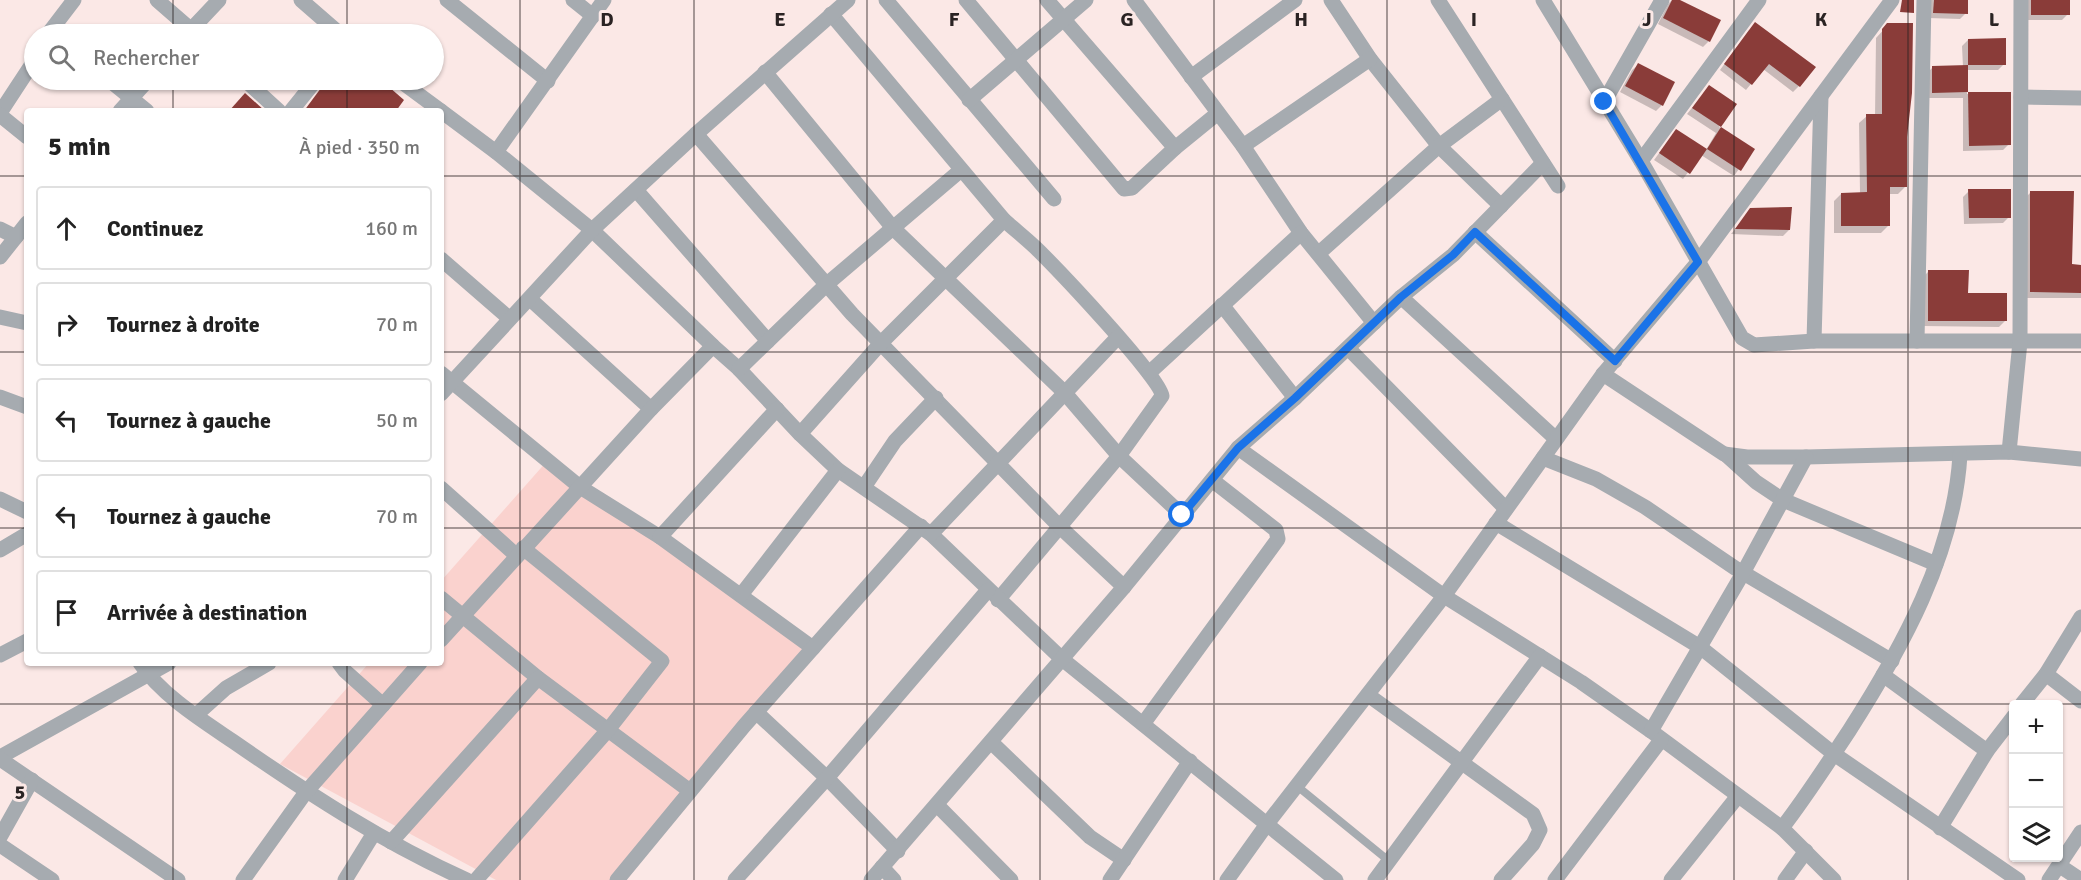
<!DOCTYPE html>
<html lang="fr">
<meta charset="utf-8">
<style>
:root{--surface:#fff;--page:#f6f6f6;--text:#222;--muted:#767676;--line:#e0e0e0}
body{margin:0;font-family:Signika,sans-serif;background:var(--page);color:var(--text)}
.controls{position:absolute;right:18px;bottom:18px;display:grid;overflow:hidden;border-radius:6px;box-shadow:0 2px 4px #0004}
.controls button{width:54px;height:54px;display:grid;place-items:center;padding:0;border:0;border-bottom:2px solid var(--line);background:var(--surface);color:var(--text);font:30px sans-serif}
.stop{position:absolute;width:18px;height:18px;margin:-14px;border:4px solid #1a73e8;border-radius:50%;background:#fff}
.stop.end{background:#1a73e8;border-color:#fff;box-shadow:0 2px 6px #0008}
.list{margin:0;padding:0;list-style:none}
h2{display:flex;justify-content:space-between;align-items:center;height:78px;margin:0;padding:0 24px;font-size:26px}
h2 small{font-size:20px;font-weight:400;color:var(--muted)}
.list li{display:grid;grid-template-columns:39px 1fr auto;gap:18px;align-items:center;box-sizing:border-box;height:84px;margin:0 12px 12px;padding:0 12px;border:2px solid var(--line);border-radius:6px}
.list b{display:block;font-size:22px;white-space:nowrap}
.list em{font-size:20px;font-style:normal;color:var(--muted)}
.icon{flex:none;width:33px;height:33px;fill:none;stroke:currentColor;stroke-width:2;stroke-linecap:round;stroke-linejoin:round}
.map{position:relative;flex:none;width:2081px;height:880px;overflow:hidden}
.search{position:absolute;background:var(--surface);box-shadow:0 2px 4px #0004;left:24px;top:24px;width:420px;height:66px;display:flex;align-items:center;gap:15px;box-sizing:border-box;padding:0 21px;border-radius:33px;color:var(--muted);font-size:22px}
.panel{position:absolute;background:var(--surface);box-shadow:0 2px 4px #0004;left:24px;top:108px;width:420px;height:558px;border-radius:6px}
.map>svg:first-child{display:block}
.grass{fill:#fad2ce}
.shadow{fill:#0003}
.building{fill:#8a3c39}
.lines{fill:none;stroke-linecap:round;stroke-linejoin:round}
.service{stroke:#a6abb0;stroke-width:8}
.minor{stroke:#a6abb0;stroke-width:15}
.route{stroke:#1a73e8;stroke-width:8}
.grid{fill:none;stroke:#2a2323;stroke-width:1.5;stroke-opacity:0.55}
.grid-label{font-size:20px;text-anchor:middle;font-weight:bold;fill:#2a2323;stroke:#fbe8e6;stroke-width:6;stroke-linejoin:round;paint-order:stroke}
</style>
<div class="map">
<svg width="2081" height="880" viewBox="0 0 2081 880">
<rect width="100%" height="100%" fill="#fbe8e6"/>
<!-- grass -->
<path class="grass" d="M548 460 812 648 626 880H496L280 764 369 663H441V581Z"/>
<!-- shadow -->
<g class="shadow">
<path d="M1672 0H1677L1709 41 1703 47 1658 24 1668 4Z"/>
<path d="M1925 0H1966V13L1960 19 1928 18Z"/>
<path d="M2024 0H2068V14L2062 20H2025Z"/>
<path d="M1888 25 1905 136 1906 186 1898 194H1888L1889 225 1881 233H1834V201L1841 194H1860L1859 123 1867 116H1875L1876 38Z"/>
<path d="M1749 30 1799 86 1793 92 1763 69 1746 90 1720 70Z"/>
<path d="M1968 40 2004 64 1998 70H1966L1967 94 2009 93V144L2003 150 1963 151V98H1927V73L1933 67H1963L1962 46Z"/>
<path d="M1638 65 1662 105 1656 111 1620 92 1632 70Z"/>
<path d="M327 80H379L402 101 394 111H304Z"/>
<path d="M1709 87 1735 104 1719 127 1753 149 1734 176 1701 155 1683 179 1654 160 1671 137 1706 150 1716 133 1687 114Z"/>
<path d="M1969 191 2009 217 2003 223 1964 224 1963 197Z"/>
<path d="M2031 192 2070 267H2081V298H2025V198Z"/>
<path d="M1751 210 1789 230 1783 236 1731 234Z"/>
<path d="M1929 271 1967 295 2005 321 1999 327 1923 326V277Z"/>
</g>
<!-- building -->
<g class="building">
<path d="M1672 0H1680L1721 20 1710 42 1663 18Z"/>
<path d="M1902 0H1914V13L1900 12Z"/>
<path d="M1934 0H1968V14L1933 13Z"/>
<rect x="2031" y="0" width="39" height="15"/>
<path d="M1755 22 1816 67 1800 87 1769 64 1752 85 1724 64Z"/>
<path d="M1887 23H1913L1912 93 1907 137V187H1890V226H1841V193L1867 192 1866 114H1882V29Z"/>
<path d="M2006 38V65H1968V39Z"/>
<path d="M1638 63 1675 82 1663 106 1625 86Z"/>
<path d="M1968 65V92L1932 93V66Z"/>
<path d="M327 80H381L404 100 396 111H304Z"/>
<path d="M1709 85 1737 104 1721 127 1692 108Z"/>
<path d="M1968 92H2011V145L1969 146Z"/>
<path d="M245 93 265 111H229Z"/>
<path d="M1721 127 1755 149 1741 171 1707 149Z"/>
<path d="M1676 129 1707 149 1690 174 1659 153Z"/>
<path d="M1968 189H2011V218H1969Z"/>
<path d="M2030 191H2074L2072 264 2081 265V293L2030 292Z"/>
<path d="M1792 207 1790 230 1735 229 1750 208Z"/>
<path d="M1928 270H1969L1968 293H2007V321H1928Z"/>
</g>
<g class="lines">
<!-- service -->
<path class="service" d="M1297 786 1389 861"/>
<!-- minor -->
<g class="minor">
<path d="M157 0 196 34"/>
<path d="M301 0 340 34"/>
<path d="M447 0 548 81"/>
<path d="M573 0 593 16"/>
<path d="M886 0 1054 199"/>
<path d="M966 0 1124 189 1132 188 1175 148 1218 113"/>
<path d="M1047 0 1175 148"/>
<path d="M1134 0 1243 146 1301 233 1374 323"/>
<path d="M1331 0 1370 59 1439 146 1501 206"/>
<path d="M1438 0 1558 186"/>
<path d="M1543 0 1641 161 1742 338 1754 345 1814 341H2081"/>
<path d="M831 14 1004 220C1015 230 1028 240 1039 251 1057 269 1162 379 1162 396L1119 456 998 600"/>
<path d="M48 34 74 0"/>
<path d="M187 34 219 0"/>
<path d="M765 72 893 228 1064 392 1119 456 1182 515"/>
<path d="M1191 77 1295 0"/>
<path d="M109 80 147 111"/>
<path d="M245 80 279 111"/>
<path d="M399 80 441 111"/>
<path d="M2021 97 2081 98"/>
<path d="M969 100 1086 0"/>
<path d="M1604 102 1662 0"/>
<path d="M120 111 148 80"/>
<path d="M291 111 316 80"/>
<path d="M441 111 496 152 592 230 713 346 739 369 800 434 838 470 931 534 1062 659 1336 880"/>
<path d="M0 113 34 61"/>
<path d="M0 115 27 137"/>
<path d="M696 134 852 314 1059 526 1124 587"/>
<path d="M1243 146 1370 59"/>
<path d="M496 152 604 0"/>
<path d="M1641 161 1759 0"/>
<path d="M636 190 768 341"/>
<path d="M0 229 16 237"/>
<path d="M1475 232 1615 361"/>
<path d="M1319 253 1439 146 1502 99"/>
<path d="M0 257 27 223"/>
<path d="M441 259 509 318"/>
<path d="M1401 297 1556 439"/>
<path d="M530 299 651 409"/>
<path d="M1222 305 1295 398"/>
<path d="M0 317 27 323"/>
<path d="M1814 341 1821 96"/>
<path d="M1917 341 1924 0"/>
<path d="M1348 348 1506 509"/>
<path d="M739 369 827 284 961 170"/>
<path d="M441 373 580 487 660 537 813 648"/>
<path d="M1149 373 1301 233"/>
<path d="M1603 374 1724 454 1747 457H1806L2009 452 2081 459"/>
<path d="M441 394 592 230 696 134 848 0"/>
<path d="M0 397 27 407"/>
<path d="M800 434 881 343 1004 220"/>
<path d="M1238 448 1444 596 1581 682 1651 731 1782 828 1834 880"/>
<path d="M2009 452 2020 342 2021 0"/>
<path d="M1725 454 1756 482 1783 500 1936 564"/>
<path d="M1543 458 1596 479 1645 507 1735 568 1892 661"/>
<path d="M864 487 895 441 936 398"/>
<path d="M441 488 516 555"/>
<path d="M0 499 27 512"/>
<path d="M1496 523 1700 647 1834 754 2018 880"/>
<path d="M931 534 1118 337"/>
<path d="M660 537 777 409"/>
<path d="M0 550 27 534"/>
<path d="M741 595 838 470"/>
<path d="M441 598 538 678 690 791"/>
<path d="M441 640 651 409 713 346"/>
<path d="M0 655 27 641"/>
<path d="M140 663C161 695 203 721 234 742 309 794 384 843 467 880"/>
<path d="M339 663 345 671 383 705"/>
<path d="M2046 674 2081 701"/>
<path d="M1883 675 1987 751"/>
<path d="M1368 695 1533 814 1540 830 1533 844 1501 880"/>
<path d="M2022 704 2046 674 2081 617"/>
<path d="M756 712 827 778 898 851"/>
<path d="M196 715 226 688 269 663"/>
<path d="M1143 724 1278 539 1276 530 1212 480"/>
<path d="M1651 731 1743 573 1806 457"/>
<path d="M991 742 1090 837 1124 860"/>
<path d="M0 757 169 663"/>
<path d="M0 759 178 880"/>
<path d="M937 805 1011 880"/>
<path d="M1782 828C1806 797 1827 764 1849 731 1902 648 1954 555 1960 455"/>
<path d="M1940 828 1987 751 2014 716"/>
<path d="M0 837 32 780"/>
<path d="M391 842 538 678"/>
<path d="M0 845 52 880"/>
<path d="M2060 866 2081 880"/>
<path d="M882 867 894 880"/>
<path d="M243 880 306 792 420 663"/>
<path d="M345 880 374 833"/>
<path d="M476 880 608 730 662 661 523 548"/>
<path d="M617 880 744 726 921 526"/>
<path d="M735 880 827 778 988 590"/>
<path d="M871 880 1124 587 1238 448 1295 398 1401 297 1453 255 1543 163"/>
<path d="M1110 880 1190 761"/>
<path d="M1227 880 1267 824 1444 596 1603 374 1698 262 1892 0"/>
<path d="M1375 880 1540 656"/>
<path d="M1555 880 1661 740"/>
<path d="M1671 880 1738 796"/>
<path d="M1785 880 1806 851"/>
<path d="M2049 880 2081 832"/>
</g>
</g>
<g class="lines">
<!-- route -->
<path class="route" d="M1182 515 1238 448 1295 398 1401 297 1453 255 1475 232 1615 361 1698 262 1604 102"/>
</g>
<!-- grid -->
<path class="grid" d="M173 0V34M347 0V34M520 0V880M694 0V880M867 0V880M1040 0V880M1214 0V880M1387 0V880M1561 0V880M1734 0V880M1908 0V880M173 80V111M347 80V111M0 176H27M441 176H2081M0 352H27M441 352H2081M0 528H27M441 528H2081M173 663V880M347 663V880M0 704H2081"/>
<g class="grid-label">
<text x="607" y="26">D</text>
<text x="780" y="26">E</text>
<text x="954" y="26">F</text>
<text x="1127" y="26">G</text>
<text x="1301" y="26">H</text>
<text x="1474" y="26">I</text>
<text x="1647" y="26">J</text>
<text x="1821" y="26">K</text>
<text x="1994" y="26">L</text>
<text x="20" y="799">5</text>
</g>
</svg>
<div class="controls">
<button>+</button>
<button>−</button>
<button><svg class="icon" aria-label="layers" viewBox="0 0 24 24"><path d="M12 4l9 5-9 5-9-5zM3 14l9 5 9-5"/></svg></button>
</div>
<div class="stop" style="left:1182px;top:515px"></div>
<div class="stop end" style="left:1604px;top:102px"></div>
<div class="search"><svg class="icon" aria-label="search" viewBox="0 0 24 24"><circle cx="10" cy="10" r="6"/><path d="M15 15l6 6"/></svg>Rechercher</div>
<section class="panel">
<h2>5 min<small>À pied · 350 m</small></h2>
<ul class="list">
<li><svg class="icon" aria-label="ahead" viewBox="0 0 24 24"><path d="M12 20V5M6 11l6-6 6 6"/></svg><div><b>Continuez</b></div><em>160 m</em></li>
<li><svg class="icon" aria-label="right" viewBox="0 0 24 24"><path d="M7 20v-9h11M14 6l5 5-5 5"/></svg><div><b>Tournez à droite</b></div><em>70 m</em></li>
<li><svg class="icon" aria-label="left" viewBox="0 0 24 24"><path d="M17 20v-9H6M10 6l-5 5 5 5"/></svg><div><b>Tournez à gauche</b></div><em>50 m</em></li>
<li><svg class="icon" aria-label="left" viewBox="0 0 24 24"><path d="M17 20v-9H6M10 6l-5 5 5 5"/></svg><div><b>Tournez à gauche</b></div><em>70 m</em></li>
<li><svg class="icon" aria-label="arrive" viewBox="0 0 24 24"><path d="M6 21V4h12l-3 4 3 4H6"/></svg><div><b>Arrivée à destination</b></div></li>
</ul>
</section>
</div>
